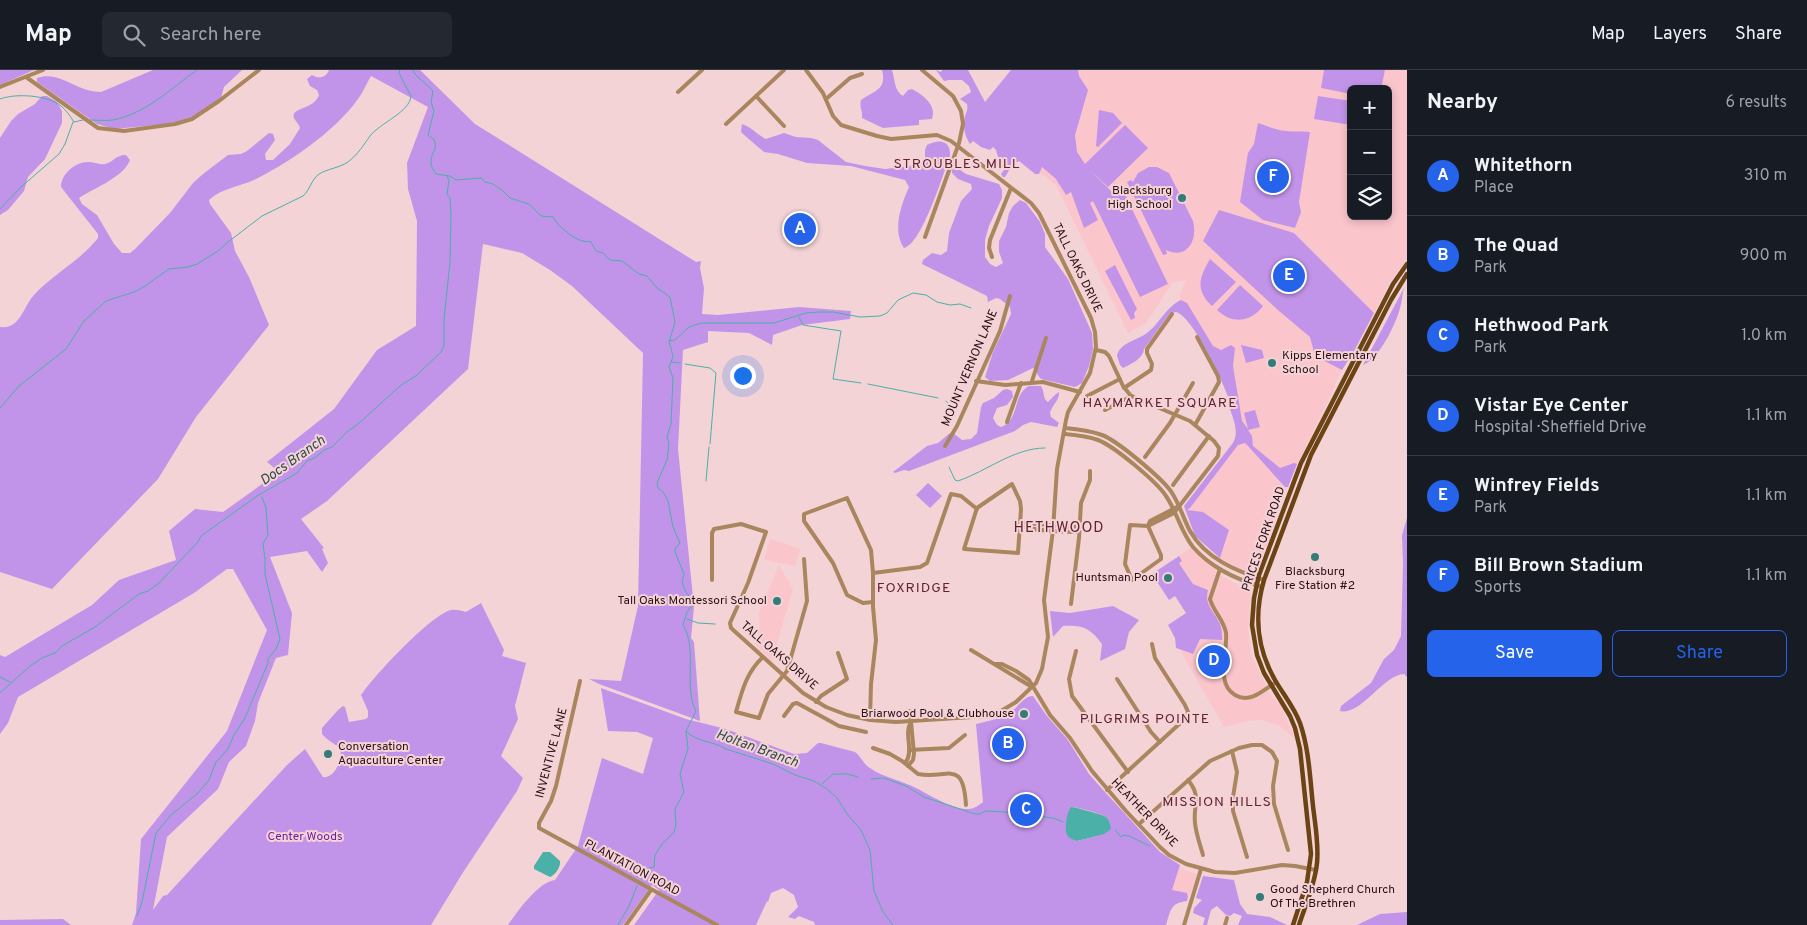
<!DOCTYPE html>
<meta charset="utf-8">
<style>
:root{--surface:#171b24;--page:#242831;--text:#f1f3f6;--muted:#9ea1a6;--line:#363941;--accent:#2563eb}
body{margin:0;font-family:Overpass,sans-serif;background:var(--page);color:var(--text)}
.controls{position:absolute;right:15px;top:15px;display:grid;overflow:hidden;border-radius:8px;box-shadow:0 2px 8px #0003}
.controls button{width:45px;height:45px;display:grid;place-items:center;padding:0;border:0;border-bottom:1px solid var(--line);background:var(--surface);color:var(--text);font:25px sans-serif}
.you{position:absolute;left:742px;top:305px;width:18px;height:18px;margin:-12px;border:4px solid #fff;border-radius:50%;background:#1a73e8;box-shadow:0 0 0 8px #1a73e833}
.badge{display:grid;place-items:center;width:32px;height:32px;border-radius:50%;background:var(--accent);color:#fff;font-size:16px;font-weight:700}
.pin{position:absolute;translate:-50% -50%;border:2px solid #fff;box-shadow:0 1px 5px #0006}
.list{margin:0;padding:0;list-style:none}
h2{display:flex;justify-content:space-between;align-items:center;height:65px;margin:0;padding:0 20px;font-size:21px}
h2 small{font-size:16px;font-weight:400;color:var(--muted)}
.list li{display:grid;grid-template-columns:32px 1fr auto;gap:15px;align-items:center;box-sizing:border-box;height:80px;padding:0 20px;border-top:1px solid var(--line)}
.list b{display:block;font-size:19px;white-space:nowrap}
.list p{margin:0;font-size:16px;white-space:nowrap;color:var(--muted)}
.list em{font-size:16px;font-style:normal;color:var(--muted)}
.actions{display:flex;gap:10px;padding:15px 20px}
.actions a{flex:1;padding:11px 0;border:1px solid var(--accent);border-radius:8px;text-align:center;font-size:18px;color:var(--accent)}
.actions .main{background:var(--accent);color:#fff}
.icon{flex:none;width:28px;height:28px;fill:none;stroke:currentColor;stroke-width:2;stroke-linecap:round;stroke-linejoin:round}
.map{position:relative;flex:none;width:1407px;height:855px;overflow:hidden}
header{display:flex;align-items:center;gap:30px;box-sizing:border-box;height:70px;padding:0 25px;background:var(--surface);border-bottom:1px solid var(--line)}
header strong{font-size:24px}
nav{display:flex;gap:28px;margin-inline-start:auto;font-size:18px}
.search{width:350px;height:45px;background:var(--page);display:flex;align-items:center;gap:12px;box-sizing:border-box;padding:0 18px;border-radius:8px;color:var(--muted);font-size:19px}
main{display:flex}
aside{flex:1;background:var(--surface)}
.map>svg:first-child{display:block}
.built{fill:#fbc5cc;fill-rule:evenodd}
.green{fill:#c294e9;fill-rule:evenodd}
.water{fill:#4bb0a8}
.lines{fill:none;stroke-linecap:round;stroke-linejoin:round}
.stream{stroke:#4bb0a8;stroke-width:1}
.minor{stroke:#aa865e;stroke-width:4}
.major{stroke:#6a4414;stroke-width:4.5}
.poi-dot{fill:#347c77;stroke:#f4d3d7;stroke-width:2}
.labels{text-anchor:middle;dominant-baseline:central;stroke-width:4;stroke-linejoin:round;paint-order:stroke}
.poi-label{font-size:12px;fill:#2a0e14;stroke:#f4d3d7;text-anchor:end}
.street-label{font-size:12px;fill:#2a0e14;stroke:#f4d3d7}
.park-label{font-size:12px;fill:#6d209b;stroke:#f4d3d7}
.neighbourhood-label{font-size:14px;letter-spacing:1px;fill:#632232;stroke:#f4d3d7}
.water-label{font-size:14px;font-style:italic;fill:#2b4a48;stroke:#f4d3d7}
.quarter-label{font-size:15px;letter-spacing:1px;fill:#632232;stroke:#f4d3d7}
</style>
<header>
<strong>Map</strong>
<div class="search"><svg class="icon" aria-label="search" viewBox="0 0 24 24"><circle cx="10" cy="10" r="6"/><path d="M15 15l6 6"/></svg>Search here</div>
<nav><a>Map</a><a>Layers</a><a>Share</a></nav>
</header>
<main>
<div class="map">
<svg width="1407" height="855" viewBox="0 0 1407 855">
<rect width="100%" height="100%" fill="#f4d3d7"/>
<!-- built -->
<g class="built">
<path d="M1011 0H1407V189L1390 212 1353 283 1347 291 1335 313V317L1297 394 1275 447 1270 469 1255 502 1248 503 1220 488 1229 462 1203 442 1185 440V437L1239 363 1233 325 1179 226 1186 210 1173 212 1146 253 1128 263 1056 115 1008 78 984 33ZM1351 19H1388V146H1351Z"/>
<path d="M770 469 801 479 795 496 764 490Z"/>
<path d="M1191 478 1215 498 1216 503 1251 522 1248 561 1252 587 1270 623 1281 636 1295 669 1278 655 1261 650 1248 651 1224 657 1180 580 1193 584 1199 568 1222 570 1221 556 1207 533V525L1194 514 1179 492V486Z"/>
<path d="M779 495 793 519 772 591 755 574 760 556 759 543Z"/>
<path d="M1179 798 1197 804 1190 826 1171 821Z"/>
</g>
<!-- green -->
<g class="green">
<path d="M0 0H34L0 15Z"/>
<path d="M153 0H242L224 17 221 28 199 43 185 50 165 54 115 59 97 54 37 12V8C61 0 75 22 101 22Z"/>
<path d="M329 0H420L475 54 696 192 701 191 700 198 704 218 702 244 718 245 799 237 851 241 850 249 802 255 773 265 772 275 749 263 708 261V272L683 280 678 379 694 537 691 568 694 572 700 651 599 614 589 609 621 611 638 536 643 283 572 216 550 200 522 183 483 174 468 299 327 431 301 449 324 478 322 479 328 493 322 502 307 481 270 487 292 543 288 585 276 588 258 633 255 651 246 676 229 692 218 719 167 767 153 840 163 826 167 825 287 695 305 679 323 707C335 709 343 688 340 678L327 669 322 664V658L338 640 343 636 345 637 349 652 366 649 368 647V641L361 625 364 621C378 602 431 545 451 540 456 539 462 541 466 542L481 533 504 580 502 586 526 593 515 636 518 649 501 686 523 708 517 721 462 804 431 855H132L136 843 141 769 227 661 267 560 233 499H227L194 523 18 627 8 653 0 664V585L5 587 92 535 119 510 176 490 169 461 195 439 223 442 279 402 267 392 334 339 377 280 416 256 417 151 408 119 407 93 428 37 371 6C368 11 365 17 362 23 341 57 293 90 258 108 242 117 223 117 209 130L210 134 231 163 235 181 249 207 269 255 196 347 158 409 52 519 0 502V257C20 260 23 237 34 225 53 204 80 191 98 168V164L61 117C61 104 75 92 88 92 94 92 99 95 105 94 114 92 115 85 126 85L130 90C124 107 94 118 79 128L82 134 97 145 114 174 122 183H130L135 179 170 143 193 113 203 104 228 85 241 84 247 81 269 63 273 64 275 70 265 84 266 90H273L290 74 300 58C299 54 296 52 294 48 290 37 314 40 319 25L317 20 310 16 307 9 312 5C319 9 326 8 329 0Z"/>
<path d="M882 0H892C895 9 894 21 903 26L908 20 912 19C923 25 937 35 932 49L919 50V55L883 58 862 48C863 41 859 37 861 30 875 20 887 20 882 0Z"/>
<path d="M936 0 941 2 942 0H968L985 32 1011 0H1078L1079 6 1088 20 1075 65 1077 82 1085 94 1125 55 1148 78 1108 117 1090 100 1112 122 1122 118 1168 214 1140 227 1093 131 1090 133 1098 150 1084 158 1071 122 1066 125 1056 109 1042 97 1039 104H1035L1019 91 1013 94 1005 107H1003L1001 104 1008 95 1005 91 998 87 996 80 993 77 990 80 981 77 973 71 970 74C965 66 962 56 965 46 967 41 968 39 967 34L960 29 971 22 969 16 962 10H949L944 11Z"/>
<path d="M1324 0H1385L1381 19H1351V24L1321 18Z"/>
<path d="M42 26H47L57 32 62 41V53L45 89 28 107 24 121 8 140 0 145V68L11 51 18 44 35 34Z"/>
<path d="M1318 26 1351 31V55L1314 49Z"/>
<path d="M1099 40 1113 43 1122 53 1098 77 1096 76Z"/>
<path d="M1258 53C1268 56 1275 60 1286 61 1294 62 1302 61 1310 62L1299 132 1301 142 1295 158 1263 150 1240 132 1248 83 1254 74Z"/>
<path d="M742 54C753 58 756 64 766 69L784 63 796 67 811 68 818 70 846 92 865 96 885 99 920 95 925 89V80L927 75C939 69 951 70 950 86 943 104 922 174 904 178 892 160 901 135 909 117L905 110 851 96 807 93 778 84 764 82 743 64 741 62Z"/>
<path d="M954 97H956L966 104 999 114 1002 120V128L989 156 985 170V187L990 194 996 197 1003 193 999 182V171L1006 157 1009 143 1013 136 1020 130 1026 133 1040 152 1045 164V177L1068 209 1092 263 1093 279 1089 296 1082 313 1075 317 1041 309 1037 304V301L1033 298 1008 310 990 311 985 307 993 282 1011 244 1010 237 1000 229 996 228 988 232 987 226 922 194 923 190 932 183 941 185 947 181 949 163 961 131 972 119 971 114 958 109 952 103V100Z"/>
<path d="M1149 97H1157L1169 103 1193 151C1198 170 1187 190 1166 180L1167 184 1163 185 1127 112 1131 110 1133 112 1138 103Z"/>
<path d="M1219 140 1294 163 1374 243 1353 283 1342 300 1315 286 1310 267 1279 241 1203 171Z"/>
<path d="M1210 189 1236 212 1212 236C1195 220 1199 208 1210 189Z"/>
<path d="M1115 195 1137 239 1134 243 1135 248 1131 250 1105 201Z"/>
<path d="M1240 215 1263 236C1251 252 1233 255 1217 240Z"/>
<path d="M1404 218C1402 225 1402 232 1400 238 1396 254 1379 289 1363 295Z"/>
<path d="M1181 230 1187 233 1213 276 1221 280 1231 275 1235 278 1233 296 1242 351 1248 359 1244 343 1255 340 1260 357 1248 360 1252 366 1253 376 1280 398 1294 393 1297 394 1288 417H1285L1248 376 1245 373 1238 375 1190 438 1187 440 1203 442 1229 460 1220 488 1195 466 1184 436 1233 373C1239 362 1234 351 1230 339 1229 334 1229 329 1227 324 1221 307 1192 246 1176 242L1170 243 1144 279C1143 289 1131 294 1123 298L1120 295 1117 286C1119 273 1138 270 1147 263 1159 254 1167 236 1181 230Z"/>
<path d="M1241 275 1262 280 1264 288 1246 293Z"/>
<path d="M1029 316H1041C1045 322 1042 328 1048 332L1056 324 1059 322C1060 330 1052 335 1050 343L1051 347 1059 353 1057 357 1031 352 1023 355 1015 361 909 401 904 400 895 403 893 402 927 376 938 373 950 363H953L962 370 971 369 977 363 981 337 983 333 994 328 1003 320 1007 319 1012 321 1013 327 1007 335 997 338 993 348 997 355 1001 357C1020 350 1012 325 1029 316Z"/>
<path d="M928 413 942 426 930 438 916 425Z"/>
<path d="M1407 448V607L1404 604C1383 605 1361 646 1340 641L1341 636 1371 613 1384 589 1394 580 1401 566 1403 494 1402 465Z"/>
<path d="M1179 486 1182 491 1179 493 1193 514 1208 520C1204 535 1214 541 1220 554 1222 559 1222 565 1222 570L1200 569 1193 584 1176 578 1175 568 1168 555 1186 543 1175 526 1169 530 1152 504Z"/>
<path d="M1113 536 1139 550 1129 562 1125 579 1100 591 1102 574C1090 558 1083 555 1063 556L1053 567 1050 541 1070 543Z"/>
<path d="M601 618 686 649 726 659 794 684 807 683 818 673H821L855 682C861 686 863 694 870 698 884 708 901 710 916 718 930 725 953 740 969 739 974 739 979 735 983 732L976 654C988 651 1001 649 1011 642 1018 637 1024 626 1033 626L1047 646 1068 670 1089 704 1105 722 1160 782 1180 795 1172 820 1187 823 1188 827 1187 831C1170 833 1171 840 1166 855H815L814 852 799 846 795 849 788 847 798 837 794 825 783 818 771 823 768 832 767 831 756 855H634L659 820 652 815 623 855H508C517 842 538 812 555 810L578 776 602 688 643 704 653 668 637 662 608 661ZM1071 737C1077 737 1104 744 1107 748 1110 751 1109 752 1110 756L1096 766 1077 771 1066 756Z"/>
<path d="M1203 806 1234 810 1240 834 1247 844 1270 847 1287 855H1238L1242 846 1234 843 1230 846 1226 845 1217 836 1211 840 1207 855H1203L1205 848 1193 843 1194 838 1202 830 1196 828Z"/>
<path d="M1407 842V855H1357L1380 844Z"/>
<path d="M63 849 71 855H0V850Z"/>
</g>
<!-- water -->
<g class="water">
<path d="M1071 737C1075 737 1104 745 1106 747 1110 750 1110 755 1111 759L1104 764 1077 771C1074 770 1068 768 1067 765 1064 758 1067 742 1071 737Z"/>
<path d="M543 782H550L560 791C561 797 555 805 550 807L534 799V796Z"/>
</g>
<g class="lines">
<!-- stream -->
<g class="stream">
<path d="M413 0 415 4 433 21 431 32 434 41 428 65C430 67 433 68 434 70 440 82 423 86 436 104L450 106 456 110 481 108 485 112 493 114 503 121 510 128 529 134 541 146 553 147C558 156 573 169 583 171 585 172 588 171 591 172L596 181 603 183 610 190 622 191 639 204 647 206 656 217 670 227 675 252 669 273 671 278 673 287 669 297 673 308 671 354 667 367 669 373 667 390 657 413 658 418 664 423 668 431 673 457 680 473 675 479V482L684 504 682 512 685 520 692 531 691 537 687 542 683 555C698 579 683 617 696 641L686 661 688 678 680 704 684 722 675 739 676 755 674 762 662 774 655 785 654 797C644 800 643 796 641 809"/>
<path d="M0 29C15 23 48 25 61 36 66 40 70 46 74 52"/>
<path d="M89 50C97 50 105 51 113 50 147 43 170 19 197 0"/>
<path d="M74 52 83 50"/>
<path d="M0 139 21 117 59 84 65 74 73 52"/>
<path d="M799 247 803 255 841 261 833 309 861 313"/>
<path d="M669 271 675 270 689 257 701 253H774L806 243 819 242H833L860 247 880 246 887 243 898 230 913 223 926 225 937 232 950 235 960 234 971 238"/>
<path d="M671 292 680 293"/>
<path d="M685 294 710 298 716 303 710 374"/>
<path d="M868 314 938 328"/>
<path d="M946 331 951 337"/>
<path d="M0 338 19 316 66 279 84 251 106 231 134 222 145 216 169 199 188 197 197 194 218 181 228 172 262 146 303 126C310 120 311 110 319 104 327 99 339 98 348 92 358 84 363 76 370 66 380 53 410 42 411 26L399 3 400 0"/>
<path d="M949 397 955 410 958 411C987 401 1014 378 1045 378"/>
<path d="M706 411 709 377"/>
<path d="M687 549 698 553 715 554"/>
<path d="M0 607 10 612"/>
<path d="M0 623 30 596 42 588 55 583 62 576 95 557 139 524 148 521 158 514 197 473 201 466 257 426 297 403 307 391 316 387 324 380 332 377 348 361 357 355 400 316 417 305 441 282 444 276V250L450 192 451 145 450 128 447 124 449 110 447 106"/>
<path d="M686 661C695 672 714 671 726 679L773 694 795 705 814 711 827 719 837 728 847 744 861 760 870 780 874 821 883 842 893 855"/>
<path d="M871 709 884 708 906 716 924 727 975 744H980L985 741 1004 742 1053 748 1063 752"/>
<path d="M822 714 833 704H847L858 707"/>
<path d="M1115 760 1121 767 1123 765 1129 766 1150 776"/>
<path d="M137 846 142 832 156 763 171 745 198 723 209 710 216 692 228 679 234 665 245 648 268 593V589L276 579 280 569 265 504V489L263 474 268 465 266 438 262 427"/>
<path d="M618 855 629 836 637 816"/>
</g>
<!-- minor -->
<g class="minor">
<path d="M922 0 953 26 961 41 963 54 959 73 925 167"/>
<path d="M26 7 98 58 124 61 175 54 192 49 219 31 259 0"/>
<path d="M0 17 43 0"/>
<path d="M678 22 702 0"/>
<path d="M756 26 784 56"/>
<path d="M826 29 850 8 862 4"/>
<path d="M726 54 784 0"/>
<path d="M992 187 989 178 990 170 1011 118"/>
<path d="M1096 280 1105 282 1109 286 1123 316 1131 326 1190 351 1214 371 1219 378 1218 386 1174 443 1148 456 1130 455 1125 494 1132 510 1161 489V485L1148 456 1150 451 1179 436"/>
<path d="M976 311 1005 315 1043 312 1080 322"/>
<path d="M1032 311 1046 268"/>
<path d="M1124 318 1151 300 1152 294 1147 283V279L1172 244"/>
<path d="M1087 326 1120 309"/>
<path d="M1105 340 1132 326"/>
<path d="M1007 352 1021 313"/>
<path d="M1195 355 1219 312 1218 306 1197 267"/>
<path d="M1065 358C1077 359 1091 361 1102 365 1118 371 1160 407 1170 420 1179 432 1183 448 1190 461 1205 488 1236 501 1264 510"/>
<path d="M1064 364C1075 365 1087 366 1098 370 1114 376 1157 412 1166 426 1177 442 1181 462 1193 477 1211 498 1236 509 1262 517"/>
<path d="M945 376 957 356 1000 261 1010 226"/>
<path d="M1145 387 1170 353 1193 313"/>
<path d="M1012 414 1020 431 1021 439 1018 483 964 479 977 438Z"/>
<path d="M1173 415 1209 366"/>
<path d="M1021 455C1032 462 1062 461 1076 462L1079 459"/>
<path d="M1021 455 1025 453 1077 457 1079 459"/>
<path d="M1220 499 1210 529C1213 541 1224 550 1226 563 1228 582 1215 613 1235 625 1250 634 1264 620 1276 612"/>
<path d="M873 503 920 497 927 493 951 424 961 426 977 439"/>
<path d="M712 510V463L714 459 741 454 766 462 748 513 730 553 731 558 803 623 826 637 847 645 870 650 896 652 988 646 1001 641 1016 632 1036 613 1042 599 1048 567 1044 530 1053 460 1057 399 1066 350 1068 342 1090 303 1096 277 1095 262 1091 248 1039 143 1031 133 951 71 937 65 891 69 877 66 841 55 833 46 823 23 806 0"/>
<path d="M1071 534 1079 468 1081 433 1090 410V401"/>
<path d="M971 580 1032 617"/>
<path d="M1076 581 1069 609 1072 626 1128 702"/>
<path d="M763 587C746 603 742 621 736 642L759 648 768 624 787 601 807 531 804 489"/>
<path d="M995 594H1002L1016 601 1029 610 1050 645 1070 668 1092 701 1126 741 1160 777 1169 785 1186 794 1215 802 1235 803 1282 795 1295 796 1316 800"/>
<path d="M1117 609 1151 662 1160 672"/>
<path d="M580 611 556 716 551 731 539 753V758L717 855"/>
<path d="M816 632 821 626 847 609 838 583"/>
<path d="M784 646 793 634 797 633 839 656 866 662"/>
<path d="M870 650 871 614 876 570 873 537V503L871 480 847 428 804 444V451L833 493 847 525 863 533 873 532"/>
<path d="M873 678 890 684 902 691 918 704C947 710 963 687 966 735"/>
<path d="M909 680 949 678 965 665"/>
<path d="M1232 681 1237 702 1233 727V741L1247 787"/>
<path d="M905 693C915 681 903 664 911 652"/>
<path d="M908 696 913 690 914 684 910 641"/>
<path d="M1188 710C1202 727 1193 734 1195 753 1196 764 1200 774 1203 785"/>
<path d="M1107 720 1187 647 1188 642 1185 635 1155 588 1152 574"/>
<path d="M1139 754 1210 691 1239 678 1252 675H1262L1272 682 1277 691 1273 716 1274 734 1288 780"/>
<path d="M626 855 651 820"/>
<path d="M1184 855 1201 799"/>
<path d="M1225 855 1227 848"/>
</g>
<!-- major -->
<g class="major">
<path d="M1293 855 1307 812 1311 784 1300 679 1295 658 1290 646 1264 603 1257 585 1252 555 1254 528 1259 505 1301 393 1393 214 1407 194"/>
<path d="M1299 855C1306 834 1315 814 1317 793 1319 774 1315 754 1313 736 1310 708 1309 679 1300 653 1294 637 1283 624 1275 610 1257 579 1254 544 1264 510L1311 385 1391 230 1407 204"/>
</g>
</g>
<!-- markers -->
<g class="poi-dot">
<circle cx="1182" cy="128" r="5"/>
<circle cx="1272" cy="293" r="5"/>
<circle cx="1315" cy="487" r="5"/>
<circle cx="1168" cy="508" r="5"/>
<circle cx="777" cy="531" r="5"/>
<circle cx="1024" cy="644" r="5"/>
<circle cx="328" cy="684" r="5"/>
<circle cx="1260" cy="827" r="5"/>
</g>
<g class="labels">
<!-- poi labels -->
<g class="poi-label">
<text x="1172" y="121">Blacksburg<tspan x="1172" dy="14">High School</tspan></text>
<text x="1282" y="286" text-anchor="start">Kipps Elementary<tspan x="1282" dy="14">School</tspan></text>
<text x="1315" y="502" text-anchor="middle">Blacksburg<tspan x="1315" dy="14">Fire Station #2</tspan></text>
<text x="1158" y="508">Huntsman Pool</text>
<text x="767" y="531">Tall Oaks Montessori School</text>
<text x="1014" y="644">Briarwood Pool &amp; Clubhouse</text>
<text x="338" y="677" text-anchor="start">Conversation<tspan x="338" dy="14">Aquaculture Center</tspan></text>
<text x="1270" y="820" text-anchor="start">Good Shepherd Church<tspan x="1270" dy="14">Of The Brethren</tspan></text>
</g>
<!-- street labels -->
<g class="street-label">
<text transform="translate(1077 198) rotate(64)">TALL OAKS DRIVE</text>
<text transform="translate(970 298) rotate(-67)">MOUNT VERNON LANE</text>
<text transform="translate(1264 469) rotate(-71)">PRICES FORK ROAD</text>
<text transform="translate(779 586) rotate(41)">TALL OAKS DRIVE</text>
<text transform="translate(552 683) rotate(-75)">INVENTIVE LANE</text>
<text transform="translate(1144 743) rotate(46)">HEATHER DRIVE</text>
<text transform="translate(632 798) rotate(28)">PLANTATION ROAD</text>
</g>
<!-- park labels -->
<g class="park-label">
<text x="305" y="767">Center Woods</text>
</g>
<!-- neighbourhood labels -->
<g class="neighbourhood-label">
<text x="957" y="94">STROUBLES MILL</text>
<text x="1160" y="333">HAYMARKET SQUARE</text>
<text x="914" y="518">FOXRIDGE</text>
<text x="1145" y="649">PILGRIMS POINTE</text>
<text x="1217" y="732">MISSION HILLS</text>
</g>
<!-- water labels -->
<g class="water-label">
<text transform="translate(293 391) rotate(-35)">Docs Branch</text>
<text transform="translate(757 679) rotate(20)">Holtan Branch</text>
</g>
<!-- quarter labels -->
<g class="quarter-label">
<text x="1059" y="458">HETHWOOD</text>
</g>
</g>
</svg>
<div class="controls">
<button>+</button>
<button>−</button>
<button><svg class="icon" aria-label="layers" viewBox="0 0 24 24"><path d="M12 4l9 5-9 5-9-5zM3 14l9 5 9-5"/></svg></button>
</div>
<div class="you"></div>
<div class="pin badge" style="left:800px;top:159px">A</div>
<div class="pin badge" style="left:1008px;top:674px">B</div>
<div class="pin badge" style="left:1026px;top:740px">C</div>
<div class="pin badge" style="left:1214px;top:591px">D</div>
<div class="pin badge" style="left:1289px;top:206px">E</div>
<div class="pin badge" style="left:1273px;top:107px">F</div>
</div>
<aside>
<h2>Nearby<small>6 results</small></h2>
<ul class="list">
<li><span class="badge">A</span><div><b>Whitethorn</b><p>Place</p></div><em>310 m</em></li>
<li><span class="badge">B</span><div><b>The Quad</b><p>Park</p></div><em>900 m</em></li>
<li><span class="badge">C</span><div><b>Hethwood Park</b><p>Park</p></div><em>1.0 km</em></li>
<li><span class="badge">D</span><div><b>Vistar Eye Center</b><p>Hospital · Sheffield Drive</p></div><em>1.1 km</em></li>
<li><span class="badge">E</span><div><b>Winfrey Fields</b><p>Park</p></div><em>1.1 km</em></li>
<li><span class="badge">F</span><div><b>Bill Brown Stadium</b><p>Sports</p></div><em>1.1 km</em></li>
</ul>
<div class="actions"><a class="main">Save</a><a>Share</a></div>
</aside>
</main>
